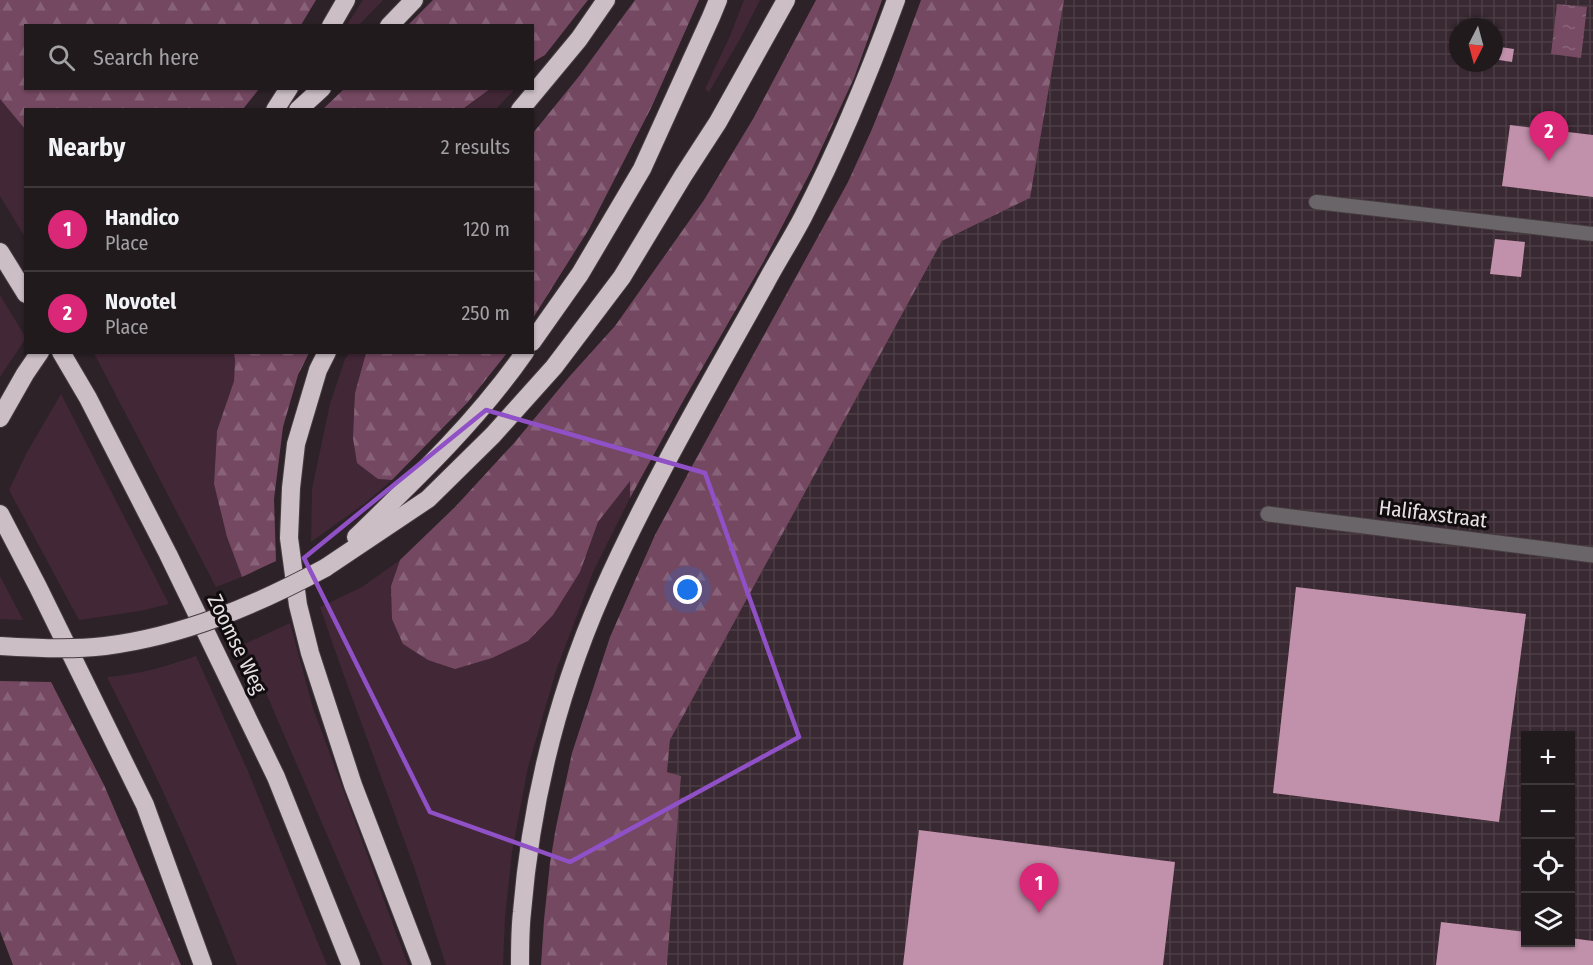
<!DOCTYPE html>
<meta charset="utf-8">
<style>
:root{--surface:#211a1d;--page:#2d272a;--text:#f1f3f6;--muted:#a2a1a4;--line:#3e383b;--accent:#db2777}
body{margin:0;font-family:"Fira Sans Condensed",sans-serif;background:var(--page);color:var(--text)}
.controls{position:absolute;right:18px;bottom:18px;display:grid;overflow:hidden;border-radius:0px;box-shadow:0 2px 4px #0004}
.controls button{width:54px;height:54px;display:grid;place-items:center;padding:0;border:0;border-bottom:2px solid var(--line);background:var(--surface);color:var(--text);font:30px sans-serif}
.compass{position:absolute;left:1449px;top:18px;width:54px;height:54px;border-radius:50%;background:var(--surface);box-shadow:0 2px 4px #0004;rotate:186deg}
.you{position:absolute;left:688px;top:590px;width:21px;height:21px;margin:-15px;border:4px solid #fff;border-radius:50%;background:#1a73e8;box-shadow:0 0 0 9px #1a73e833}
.badge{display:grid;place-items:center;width:39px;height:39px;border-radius:50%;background:var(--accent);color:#fff;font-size:20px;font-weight:700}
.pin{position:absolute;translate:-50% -50px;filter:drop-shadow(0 2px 3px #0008)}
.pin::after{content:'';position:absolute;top:32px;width:21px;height:18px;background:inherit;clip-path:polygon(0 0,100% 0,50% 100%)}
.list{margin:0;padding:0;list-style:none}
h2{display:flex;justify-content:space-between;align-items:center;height:78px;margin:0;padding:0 24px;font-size:26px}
h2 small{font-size:20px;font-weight:400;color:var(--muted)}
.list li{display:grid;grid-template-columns:39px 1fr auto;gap:18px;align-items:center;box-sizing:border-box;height:84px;padding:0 24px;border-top:2px solid var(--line)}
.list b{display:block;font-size:22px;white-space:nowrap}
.list p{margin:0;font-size:20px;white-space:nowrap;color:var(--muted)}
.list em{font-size:20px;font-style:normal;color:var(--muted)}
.icon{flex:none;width:33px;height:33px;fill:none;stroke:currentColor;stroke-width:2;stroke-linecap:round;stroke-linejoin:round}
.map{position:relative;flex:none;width:1593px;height:965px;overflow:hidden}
.search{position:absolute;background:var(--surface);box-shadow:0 2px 4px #0004;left:24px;top:24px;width:510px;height:66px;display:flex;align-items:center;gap:15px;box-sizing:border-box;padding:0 21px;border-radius:0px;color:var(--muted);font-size:22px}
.panel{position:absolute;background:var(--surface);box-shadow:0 2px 4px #0004;left:24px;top:108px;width:510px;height:246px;border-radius:0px}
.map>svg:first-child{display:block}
.industrial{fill:url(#industrial-grid);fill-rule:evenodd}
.grass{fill:#422737}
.forest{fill:url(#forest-firs)}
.water{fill:url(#water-ripples)}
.building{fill:#c190aa}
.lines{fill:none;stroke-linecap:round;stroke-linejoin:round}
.service-casing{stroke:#463d41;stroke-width:16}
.minor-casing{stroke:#463d41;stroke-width:17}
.motorway-casing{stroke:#463d41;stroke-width:20}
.service{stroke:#6a6568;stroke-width:14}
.minor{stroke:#6a6568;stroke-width:15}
.motorway{stroke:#cbbec5;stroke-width:18}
.motorway-bridge-casing{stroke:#463d41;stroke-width:20;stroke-linecap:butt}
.motorway-bridge{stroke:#cbbec5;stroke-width:18}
.marked{fill:none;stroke:#9050c6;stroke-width:4.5;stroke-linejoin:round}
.labels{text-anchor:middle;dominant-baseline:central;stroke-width:6;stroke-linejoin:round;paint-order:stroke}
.street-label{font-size:21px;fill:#e6e0e3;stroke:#110d0f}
</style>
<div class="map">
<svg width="1593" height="965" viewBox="0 0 1593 965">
<defs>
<pattern id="industrial-grid" width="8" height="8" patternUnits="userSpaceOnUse" patternTransform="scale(1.5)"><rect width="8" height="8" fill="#392932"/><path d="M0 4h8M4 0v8" fill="none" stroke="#4c3e46"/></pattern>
<pattern id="forest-firs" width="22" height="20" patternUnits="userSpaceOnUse" patternTransform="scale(1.5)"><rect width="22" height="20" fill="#744861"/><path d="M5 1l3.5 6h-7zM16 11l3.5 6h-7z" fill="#886278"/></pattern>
<pattern id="water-ripples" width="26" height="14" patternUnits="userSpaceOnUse" patternTransform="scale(1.5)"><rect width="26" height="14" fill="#774b64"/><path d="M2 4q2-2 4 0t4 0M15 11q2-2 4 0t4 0" fill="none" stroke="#8a657a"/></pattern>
</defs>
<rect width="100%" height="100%" fill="#2c2227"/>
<!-- industrial -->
<path class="industrial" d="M1064 0H1593V965H667L681 777 667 772 670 740 942 241 1030 198ZM1458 27H1494V63H1458ZM1526 736H1570V942H1526Z"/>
<!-- grass -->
<g class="grass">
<path d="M363 0H383L359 25H347Z"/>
<path d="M744 0H760L740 39 709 92 705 89 730 36Z"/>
<path d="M490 89H515L496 109 463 110Z"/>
<path d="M0 99 25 129V237L0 196Z"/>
<path d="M0 295 26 338 0 377Z"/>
<path d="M94 353H234L235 360 234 381 217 432 214 484 227 537 242 577 216 587Z"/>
<path d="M349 353H366L355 393 378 479 392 480 364 504 311 542 312 489 330 404 345 359Z"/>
<path d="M61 394 169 604 140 611 79 620 9 490 26 454Z"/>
<path d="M630 480V498L594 570 556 671 528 767 512 852 505 918 503 965H446L414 867 342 670 320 607 362 587 400 560 391 586 580 572 598 522Z"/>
<path d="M0 576 23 620 0 619Z"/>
<path d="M290 623 313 708 408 965H383L245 644Z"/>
<path d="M196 656 247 769 327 965H237C199 867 155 771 107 677 141 674 164 667 196 656Z"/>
</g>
<!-- forest -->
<g class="forest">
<path d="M0 0H316L301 25 26 26V88L259 89 243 109 26 110 25 129 0 99Z"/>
<path d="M433 0H588L545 55 533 62 532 26 408 25Z"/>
<path d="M635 0H699L652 106 589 229 533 318V133L580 75Z"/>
<path d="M816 0H882L854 78 812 169 764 261 682 403 630 498V481L598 522 580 572 553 615 528 641 492 658 455 669 428 660 403 644 392 619 391 586 400 560 456 506 514 443 569 377 615 326 704 200 753 119Z"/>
<path d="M921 0H1064L1030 198 942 241 670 740 667 772 681 776 667 965H541L544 920 550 863 556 827 572 753 610 637 655 535 691 468 848 182 872 129 893 77Z"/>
<path d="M344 89V88L490 89 463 109H323Z"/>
<path d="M234 353H309L298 375 283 427 274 499 276 561 242 577 227 537 214 484 217 431 234 381 235 360Z"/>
<path d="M366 353V352L507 353 468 402 392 480 378 479 357 463 353 438 355 393Z"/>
<path d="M0 681 51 682 104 785 181 965H13L0 931Z"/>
</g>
<!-- water -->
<path class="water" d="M1557 4 1587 7 1581 58 1551 54Z"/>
<!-- building -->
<g class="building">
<path d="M1500 47 1514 49 1512 62 1499 60Z"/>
<path d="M1510 125 1593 135V197L1502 186Z"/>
<path d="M1495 239 1525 242 1521 277 1490 274Z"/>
<path d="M1296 587 1526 614 1499 822 1273 793Z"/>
<path d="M919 830 1175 862 1163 965H903Z"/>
<path d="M1441 922 1526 932V942H1570V938L1593 941V965H1436Z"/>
</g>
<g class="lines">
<!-- service casing -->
<g class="service-casing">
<path id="service" d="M1316 202 1593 234"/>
</g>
<!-- minor casing -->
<g class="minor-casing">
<path id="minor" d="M1268 514 1593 555"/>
</g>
<!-- motorway casing -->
<g class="motorway-casing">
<g id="motorway">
<path d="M331 26 346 0"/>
<path d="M389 26 414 0"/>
<path d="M275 110 289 88"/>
<path d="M298 110 322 88"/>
<path d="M520 110 579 39 606 0"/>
<path d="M0 252 26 294"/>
<path d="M532 342 580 274 642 169 711 17 718 0"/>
<path d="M61 352 88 398 168 554 276 777 351 965"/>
<path d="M327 352 318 370 296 444 291 488 289 538 298 605 310 653 353 785 422 965"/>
<path d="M0 418 25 374 40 352"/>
<path d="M0 514 38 587 145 805 203 965"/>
<path d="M356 537C416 479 477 421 525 352"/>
<path d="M325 568 428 499 493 435 554 367 622 277 683 176 718 122 786 0"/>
<path d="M520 965C520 948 520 930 522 912 531 803 558 693 602 593 649 487 708 387 764 286 776 263 791 240 803 217 839 147 869 74 896 0"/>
</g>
</g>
<!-- service -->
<use href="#service" class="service"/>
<!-- minor -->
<use href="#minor" class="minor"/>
<!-- motorway -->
<use href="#motorway" class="motorway"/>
<!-- motorway-bridge casing -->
<g class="motorway-bridge-casing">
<path id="motorway-bridge" d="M0 646C35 648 71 650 105 646 184 636 256 605 325 568"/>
</g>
<!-- motorway-bridge -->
<use href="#motorway-bridge" class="motorway-bridge"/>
</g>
<!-- marked area -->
<path class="marked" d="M486 410 705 473 799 737 570 862 430 812 304 558Z"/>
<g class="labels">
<!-- street labels -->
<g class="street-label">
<text transform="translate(1433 514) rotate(7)">Halifaxstraat</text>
<text transform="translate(237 644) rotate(64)">Zoomse Weg</text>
</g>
</g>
</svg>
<div class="controls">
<button>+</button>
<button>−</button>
<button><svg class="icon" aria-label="locate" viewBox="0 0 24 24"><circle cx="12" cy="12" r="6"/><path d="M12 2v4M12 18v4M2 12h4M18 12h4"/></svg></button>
<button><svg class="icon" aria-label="layers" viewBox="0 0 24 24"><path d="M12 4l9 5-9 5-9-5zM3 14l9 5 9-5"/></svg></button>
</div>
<svg class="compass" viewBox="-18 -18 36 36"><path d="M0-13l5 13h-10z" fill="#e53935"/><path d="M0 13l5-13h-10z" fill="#a2a1a4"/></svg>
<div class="you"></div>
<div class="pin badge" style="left:1039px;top:913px">1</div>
<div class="pin badge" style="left:1549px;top:161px">2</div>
<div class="search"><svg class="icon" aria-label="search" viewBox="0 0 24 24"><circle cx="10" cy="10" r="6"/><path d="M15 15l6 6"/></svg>Search here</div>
<section class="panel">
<h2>Nearby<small>2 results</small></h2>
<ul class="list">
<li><span class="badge">1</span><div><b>Handico</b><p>Place</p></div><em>120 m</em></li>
<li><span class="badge">2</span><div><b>Novotel</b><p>Place</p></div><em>250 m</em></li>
</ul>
</section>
</div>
